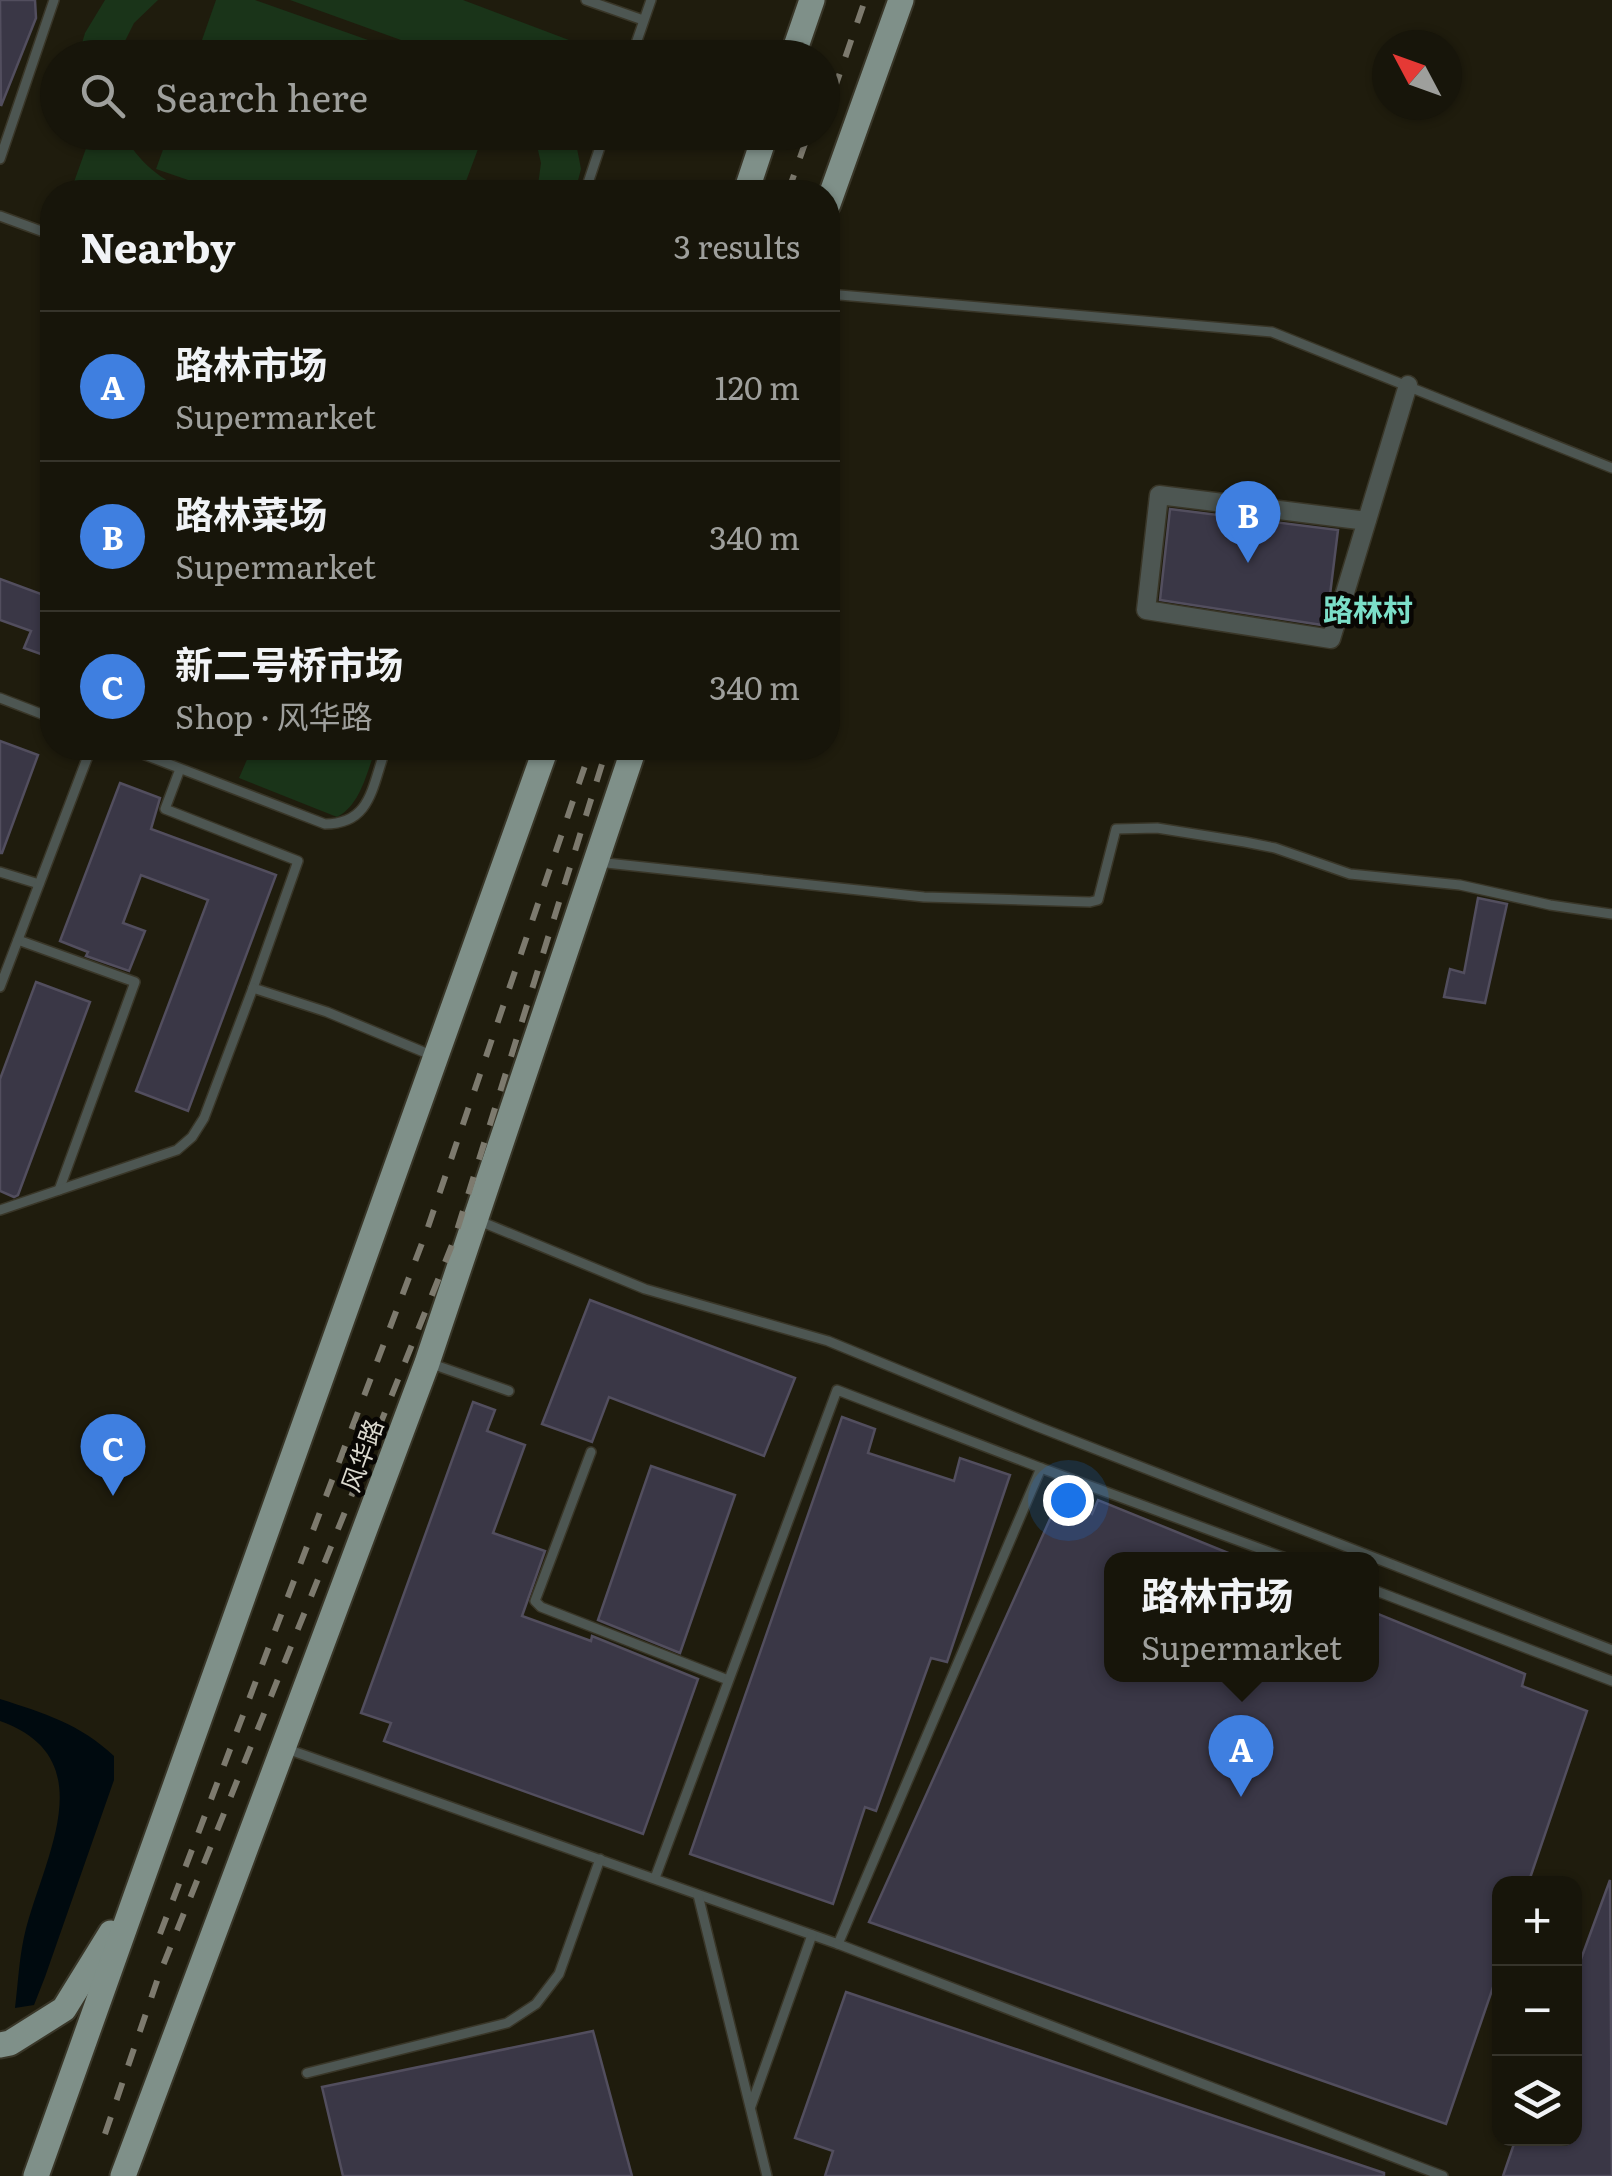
<!DOCTYPE html>
<meta charset="utf-8">
<style>
:root{--surface:#17150a;--page:#242218;--text:#f1f3f6;--muted:#9e9f9c;--line:#36342b;--accent:#8c9099}
body{margin:0;font-family:Literata,"Noto Sans SC",serif;background:var(--page);color:var(--text)}
.controls{position:absolute;right:30px;bottom:30px;display:grid;overflow:hidden;border-radius:20px;box-shadow:0 2px 8px #0004}
.controls button{width:90px;height:90px;display:grid;place-items:center;padding:0;border:0;border-bottom:2px solid var(--line);background:var(--surface);color:var(--text);font:50px sans-serif}
.compass{position:absolute;left:1372px;top:30px;width:90px;height:90px;border-radius:50%;background:var(--surface);box-shadow:0 2px 8px #0004;rotate:311deg}
.you{position:absolute;left:1068px;top:1500px;width:35px;height:35px;margin:-25px;border:8px solid #fff;border-radius:50%;background:#1a73e8;box-shadow:0 0 0 15px #1a73e833}
.badge{display:grid;place-items:center;width:65px;height:65px;border-radius:50%;background:var(--accent);color:#fff;font-size:32px;font-weight:700}
.pin{position:absolute;translate:-50% -82px;filter:drop-shadow(0 2px 5px #0008)}
.pin::after{content:'';position:absolute;top:52px;width:35px;height:30px;background:inherit;clip-path:polygon(0 0,100% 0,50% 100%)}
.popup{position:absolute;left:1104px;top:1552px;width:275px;height:130px;box-sizing:border-box;display:grid;place-content:center;border-radius:20px;background:var(--surface);filter:drop-shadow(0 2px 8px #0005);font-size:32px;white-space:nowrap;color:var(--muted)}
.popup b{font-size:38px;color:var(--text)}
.popup::after{content:'';position:absolute;left:50%;top:100%;margin-left:-20px;border:20px solid transparent;border-top-color:var(--surface)}
.list{margin:0;padding:0;list-style:none}
h2{display:flex;justify-content:space-between;align-items:center;height:130px;margin:0;padding:0 40px;font-size:42px}
h2 small{font-size:32px;font-weight:400;color:var(--muted)}
.list li{display:grid;grid-template-columns:65px 1fr auto;gap:30px;align-items:center;box-sizing:border-box;height:150px;padding:0 40px;border-top:2px solid var(--line)}
.list b{display:block;font-size:38px;white-space:nowrap}
.list p{margin:0;font-size:32px;white-space:nowrap;color:var(--muted)}
.list em{font-size:32px;font-style:normal;color:var(--muted)}
.icon{flex:none;width:55px;height:55px;fill:none;stroke:currentColor;stroke-width:2;stroke-linecap:round;stroke-linejoin:round}
.map{position:relative;flex:none;width:1612px;height:2176px;overflow:hidden}
.search{position:absolute;background:var(--surface);box-shadow:0 2px 8px #0004;left:40px;top:40px;width:800px;height:110px;display:flex;align-items:center;gap:25px;box-sizing:border-box;padding:0 35px;border-radius:55px;color:var(--muted);font-size:38px}
.panel{position:absolute;background:var(--surface);box-shadow:0 2px 8px #0004;left:40px;top:180px;width:800px;height:580px;border-radius:40px}
.map>svg:first-child{display:block}
.green{fill:#1a3419}
.water{fill:#000a0f}
.building{fill:#3a3746;stroke:#524e5e;stroke-width:2.5}
.lines{fill:none;stroke-linecap:round;stroke-linejoin:round}
.service-casing{stroke:#393628;stroke-width:12}
.minor-casing{stroke:#393628;stroke-width:21}
.primary-casing{stroke:#393628;stroke-width:29}
.service{stroke:#4d5652;stroke-width:9}
.minor{stroke:#4d5652;stroke-width:18}
.primary{stroke:#7f9089;stroke-width:25}
.rail{stroke:#7d7a6e;stroke-width:6;stroke-dasharray:18 18;stroke-linecap:butt}
.labels{text-anchor:middle;dominant-baseline:central;stroke-width:9;stroke-linejoin:round;paint-order:stroke}
.street-label{font-size:25px;fill:#dbd9cf;stroke:#080603}
.quarter-label{font-size:30px;font-weight:bold;fill:#7bdfc8;stroke:#080603}
</style>
<div class="map">
<svg width="1612" height="2176" viewBox="0 0 1612 2176">
<rect width="100%" height="100%" fill="#1f1c0d"/>
<!-- green -->
<g class="green">
<path d="M105 0H158L134 23 117 57H78L85 33Z"/>
<path d="M216 0H255L416 57H196Z"/>
<path d="M290 0H463L614 57H448Z"/>
<path d="M86 133H123C138 162 161 181 192 192H104L74 182 89 140Z"/>
<path d="M169 133V132L484 133 462 192H223L156 169Z"/>
<path d="M534 133H574L581 169 575 192H537L541 163Z"/>
<path d="M252 748H376C367 771 361 805 337 817L239 778Z"/>
</g>
<!-- water -->
<path class="water" d="M0 1699C44 1713 80 1724 114 1756V1780L45 1977 34 2005 15 2008C18 1984 19 1960 24 1937 41 1862 107 1759 0 1721Z"/>
<!-- building -->
<g class="building">
<path d="M0 0H35L36 18 1 106Z"/>
<path d="M1170 509 1338 530 1329 603 1322 625 1160 600Z"/>
<path d="M0 579 52 598V658L24 648 31 631 0 620Z"/>
<path d="M0 741 38 755 2 853H0Z"/>
<path d="M120 783 160 798 151 829 276 875 188 1111 136 1091 208 900 141 875 123 923 145 931 129 971 86 956 88 952 60 941Z"/>
<path d="M1478 898 1507 904 1485 1003 1444 997 1450 969 1464 973Z"/>
<path d="M36 982 90 1002 18 1195 14 1197 0 1191V1079Z"/>
<path d="M590 1300 795 1378 764 1456 609 1397 592 1442 542 1424Z"/>
<path d="M473 1402 495 1410 487 1431 525 1445 493 1533 545 1551 522 1616 591 1641 592 1636 698 1679 643 1834 384 1741 391 1723 361 1713Z"/>
<path d="M842 1417 875 1429 868 1453 954 1481 960 1458 1010 1475 947 1662 931 1658 876 1811 865 1807 833 1904 690 1854Z"/>
<path d="M651 1466 735 1495 680 1653 598 1620Z"/>
<path d="M1059 1499 1092 1514 1098 1500 1243 1559 1111 1560V1674H1371V1611L1525 1674 1522 1686 1587 1711 1528 1884H1500V1967L1446 2124 869 1922Z"/>
<path d="M1610 1880 1612 2176H1503L1516 2138H1574V1978Z"/>
<path d="M846 1992 1384 2173V2176H825L833 2151 795 2138Z"/>
<path d="M593 2031 632 2176H343L322 2087Z"/>
</g>
<g class="lines">
<!-- service casing -->
<g class="service-casing">
<g id="service">
<path d="M586 0 643 20"/>
<path d="M631 58 651 0"/>
<path d="M0 159 54 0"/>
<path d="M585 192 605 132"/>
<path d="M0 216 52 235"/>
<path d="M828 294 1272 332 1612 468"/>
<path d="M0 698 52 718"/>
<path d="M127 748 325 824C372 824 372 785 386 748"/>
<path d="M180 769 165 809 298 861 253 988 327 1012 431 1055"/>
<path d="M597 862 924 897 1090 902 1098 900 1116 829 1157 828 1245 842 1275 848 1350 874 1460 885 1550 905 1612 914"/>
<path d="M0 872 39 884"/>
<path d="M18 940 135 982 59 1190"/>
<path d="M0 987 91 748"/>
<path d="M0 1210 177 1150 192 1137 204 1118 253 988"/>
<path d="M477 1220 645 1289 828 1341 1036 1426 1612 1650"/>
<path d="M432 1364 509 1391"/>
<path d="M591 1452 535 1601 541 1607 728 1680"/>
<path d="M1041 1468 1291 1560"/>
<path d="M1371 1589 1612 1681"/>
<path d="M287 1749 838 1944 1041 1468 837 1390 655 1878"/>
<path d="M698 1895 767 2176"/>
<path d="M838 1944 1443 2176"/>
<path d="M307 2073 507 2023 536 2004 559 1974 600 1859"/>
<path d="M751 2106 812 1935"/>
</g>
</g>
<!-- minor casing -->
<g class="minor-casing">
<path id="minor" d="M1367 521 1159 495 1146 610 1331 639 1408 385"/>
</g>
<!-- primary casing -->
<g class="primary-casing">
<g id="primary">
<path d="M792 58 812 0"/>
<path d="M746 192 766 132"/>
<path d="M828 204 901 0"/>
<path d="M0 2045 10 2043 64 2009 111 1933"/>
<path d="M36 2176 546 748"/>
<path d="M123 2176 427 1363 634 748"/>
</g>
</g>
<!-- service -->
<use href="#service" class="service"/>
<!-- minor -->
<use href="#minor" class="minor"/>
<!-- primary -->
<use href="#primary" class="primary"/>
<!-- rail -->
<g class="rail">
<path d="M822 125 865 0"/>
<path d="M788 192 809 132"/>
<path d="M160 1934 427 1230 591 748"/>
<path d="M105 2134 158 1978 454 1240 607 748"/>
</g>
</g>
<g class="labels">
<!-- street labels -->
<g class="street-label">
<text transform="translate(361 1455) rotate(-70)">风华路</text>
</g>
<!-- quarter labels -->
<g class="quarter-label">
<text x="1368" y="608">路林村</text>
</g>
</g>
</svg>
<div class="controls">
<button>+</button>
<button>−</button>
<button><svg class="icon" aria-label="layers" viewBox="0 0 24 24"><path d="M12 4l9 5-9 5-9-5zM3 14l9 5 9-5"/></svg></button>
</div>
<svg class="compass" viewBox="-18 -18 36 36"><path d="M0-13l5 13h-10z" fill="#e53935"/><path d="M0 13l5-13h-10z" fill="#9e9f9c"/></svg>
<div class="you"></div>
<div class="pin badge" style="left:1241px;top:1797px;background:#3f7fe0">A</div>
<div class="popup"><b>路林市场</b>Supermarket</div>
<div class="pin badge" style="left:1248px;top:563px;background:#3f7fe0">B</div>
<div class="pin badge" style="left:113px;top:1496px;background:#3f7fe0">C</div>
<div class="search"><svg class="icon" aria-label="search" viewBox="0 0 24 24"><circle cx="10" cy="10" r="6"/><path d="M15 15l6 6"/></svg>Search here</div>
<section class="panel">
<h2>Nearby<small>3 results</small></h2>
<ul class="list">
<li><span class="badge" style="background:#3f7fe0">A</span><div><b>路林市场</b><p>Supermarket</p></div><em>120 m</em></li>
<li><span class="badge" style="background:#3f7fe0">B</span><div><b>路林菜场</b><p>Supermarket</p></div><em>340 m</em></li>
<li><span class="badge" style="background:#3f7fe0">C</span><div><b>新二号桥市场</b><p>Shop · 风华路</p></div><em>340 m</em></li>
</ul>
</section>
</div>
